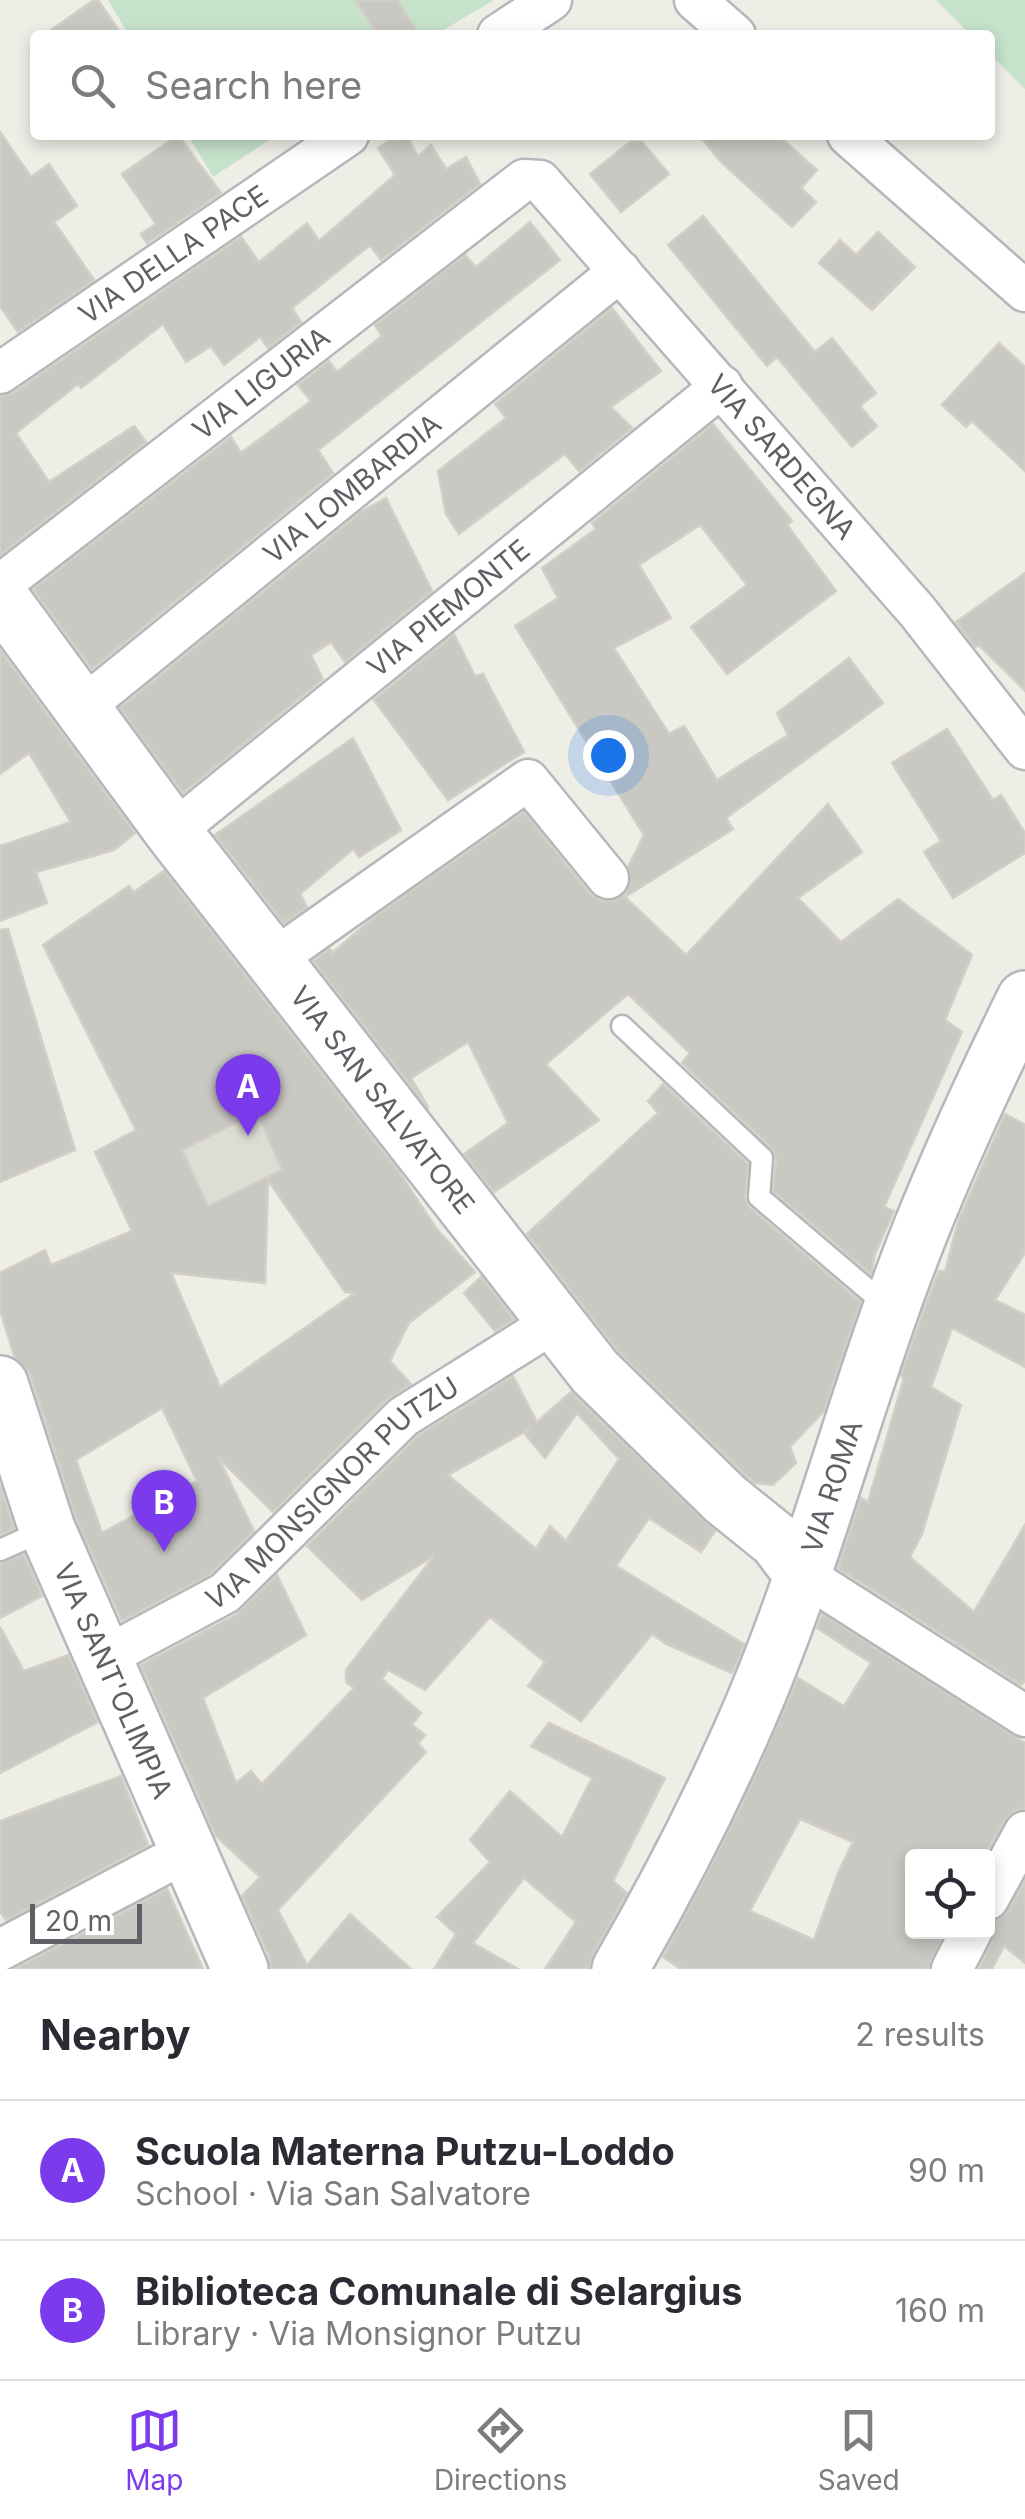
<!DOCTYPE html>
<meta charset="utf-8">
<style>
:root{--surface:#fff;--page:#f2f2f3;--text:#2b2b33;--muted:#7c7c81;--line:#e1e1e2;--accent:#7c3aed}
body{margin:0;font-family:Inter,sans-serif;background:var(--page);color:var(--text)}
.controls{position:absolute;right:30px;bottom:30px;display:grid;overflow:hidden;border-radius:10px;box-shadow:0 5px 15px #0003}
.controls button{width:90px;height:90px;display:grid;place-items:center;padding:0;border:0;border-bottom:2px solid var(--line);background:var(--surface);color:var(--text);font:50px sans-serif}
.scale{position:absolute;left:30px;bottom:25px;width:112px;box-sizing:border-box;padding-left:10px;border:5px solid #5e6065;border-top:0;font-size:28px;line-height:35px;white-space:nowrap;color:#5e6065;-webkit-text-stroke:8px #fff;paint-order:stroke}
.you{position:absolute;left:608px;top:755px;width:35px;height:35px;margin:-25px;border:8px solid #fff;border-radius:50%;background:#1a73e8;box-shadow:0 0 0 15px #1a73e833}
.badge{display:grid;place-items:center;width:65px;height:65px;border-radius:50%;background:var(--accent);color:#fff;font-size:32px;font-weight:700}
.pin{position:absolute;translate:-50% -82px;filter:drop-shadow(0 2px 5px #0008)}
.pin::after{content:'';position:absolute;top:52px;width:35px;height:30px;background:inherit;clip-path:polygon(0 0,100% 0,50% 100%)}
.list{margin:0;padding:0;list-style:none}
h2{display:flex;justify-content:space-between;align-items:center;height:130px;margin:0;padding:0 40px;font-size:42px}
h2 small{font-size:32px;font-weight:400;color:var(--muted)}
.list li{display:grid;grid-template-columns:65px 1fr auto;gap:30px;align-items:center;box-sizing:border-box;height:140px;padding:0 40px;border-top:2px solid var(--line)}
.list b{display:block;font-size:38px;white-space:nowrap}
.list p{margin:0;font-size:32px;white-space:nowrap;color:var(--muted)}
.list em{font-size:32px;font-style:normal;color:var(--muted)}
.icon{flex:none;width:55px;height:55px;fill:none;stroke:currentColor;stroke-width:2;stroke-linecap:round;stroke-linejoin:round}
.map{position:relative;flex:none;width:1025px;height:1969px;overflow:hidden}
.search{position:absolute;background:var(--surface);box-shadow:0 5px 15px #0003;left:30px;right:30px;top:30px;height:110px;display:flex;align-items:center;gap:25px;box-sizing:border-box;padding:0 35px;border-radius:10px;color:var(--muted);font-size:38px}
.sheet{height:410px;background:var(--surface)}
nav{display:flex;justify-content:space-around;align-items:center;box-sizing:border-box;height:140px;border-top:2px solid var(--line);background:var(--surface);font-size:28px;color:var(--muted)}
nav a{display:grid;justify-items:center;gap:5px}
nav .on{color:var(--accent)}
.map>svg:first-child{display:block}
.education{fill:#deddd5}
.green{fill:#c6e2cb}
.building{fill:#cac8c3;stroke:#d2d0c6;stroke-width:2.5;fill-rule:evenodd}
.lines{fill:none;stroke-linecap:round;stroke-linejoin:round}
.lane-casing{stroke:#b6b7bb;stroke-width:25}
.street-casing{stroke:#b6b7bb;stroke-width:45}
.secondary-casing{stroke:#b5b7bc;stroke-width:60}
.lane{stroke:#fff;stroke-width:20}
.street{stroke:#fff;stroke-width:40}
.secondary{stroke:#fff;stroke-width:55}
.labels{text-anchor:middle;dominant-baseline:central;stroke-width:8;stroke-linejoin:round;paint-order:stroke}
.street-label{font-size:28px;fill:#5e6065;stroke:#fff}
</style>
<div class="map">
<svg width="1025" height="1969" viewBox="0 0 1025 1969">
<rect width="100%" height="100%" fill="#eeeee7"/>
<!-- education -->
<path class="education" d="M303 1038 376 1142 307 1174 298 1164 208 1206 132 1231 95 1152Z"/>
<!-- green -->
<g class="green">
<path d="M108 0H494L435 35H129Z"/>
<path d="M936 0H1025V89L990 54V35H971Z"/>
<path d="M188 135H277L213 177Z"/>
</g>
<!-- building -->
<g class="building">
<path d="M94 0H98L122 35H44Z"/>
<path d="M355 0H397L420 35H378Z"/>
<path d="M0 132 31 177 49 164 77 206 54 222 94 280 18 332 0 306Z"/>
<path d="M178 135 221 193 147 243 141 234 156 224 122 174Z"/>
<path d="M399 135H406L418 156 431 145 446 169 466 157 480 184 381 260 370 245 292 308 301 322 268 348 260 337 224 365 211 346 186 362 163 324 81 388 78 384 16 433 49 482 134 426 146 442 0 555V397L13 393 241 237 259 262 307 223 319 241 395 175 378 148Z"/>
<path d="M699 135H778L817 170 801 188 816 202 792 227 721 162Z"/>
<path d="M630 142H642L669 174 621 212 590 174Z"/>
<path d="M703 216 815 352 832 338 876 393 860 406 877 426 852 447 777 357 767 366 668 245Z"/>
<path d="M530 222 560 260 318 450 333 473 92 669 33 589 231 437 241 453 311 401 298 385 329 361 337 372 382 336 375 325 465 255 476 267Z"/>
<path d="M878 232 915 267 872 310 819 263 840 240 856 255Z"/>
<path d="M612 308 661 371 611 407 632 428 579 471 565 454 459 534 446 514 438 471 506 418 495 404Z"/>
<path d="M999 343 1025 367V471L972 421 966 427 942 405Z"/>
<path d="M713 424 792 521 787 525 836 591 727 674 691 627 747 585 700 525 639 565 671 618 614 648 669 734 684 726 717 780 788 735 777 713 849 658 883 703 726 818 733 829 625 897 686 955 828 804 862 852 798 898 841 942 898 899 972 955 945 1020 962 1032 884 1207 894 1211 875 1254 871 1274 773 1191 776 1159 772 1149 682 1063 690 1053 628 994 546 1064 599 1120 494 1192 464 1154 508 1123 468 1042 411 1078 429 1109 313 961 330 949 332 953 373 918 524 812 590 894 599 900 611 901 624 896 630 885 628 867 644 835 515 626 558 598 542 568 596 529 592 523Z"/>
<path d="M386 498 432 591 345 662 331 642 311 655 323 679 183 793 120 708 361 512Z"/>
<path d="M1025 573V691L979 645 975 647 956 622Z"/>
<path d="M454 634 475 676 483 674 524 752 448 800 374 700Z"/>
<path d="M0 650 135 833 114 850 36 872 47 903 0 921V846L71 822 29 753 0 774Z"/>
<path d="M947 729 993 800 1001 795 1025 833V853L953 898 924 852 941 841 892 763Z"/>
<path d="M353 738 401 830 359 857 353 849 300 894 307 907 284 923 215 835Z"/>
<path d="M164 871 399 1172 436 1228 475 1272 409 1323 390 1361 411 1384 386 1400 273 1512 218 1457 254 1531 211 1574 122 1621 76 1518 30 1374 15 1358 0 1310V1273L45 1250 51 1265 132 1231 95 1152 136 1130 43 945 129 886 134 892ZM257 1112 282 1170 208 1206 182 1150ZM268 1180 345 1292 355 1293 220 1387 171 1273 265 1283ZM162 1408 197 1481 102 1533 76 1460Z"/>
<path d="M8 929 75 1150 0 1182V930Z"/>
<path d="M663 1084 748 1164 745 1197 749 1207 861 1302 824 1411 790 1447 796 1463 773 1485 755 1483 746 1476 618 1351 527 1234 658 1113 648 1101Z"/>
<path d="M1005 1114 1025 1125V1253L995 1300 1025 1315V1367L952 1328 931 1387 961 1405 922 1534 910 1557 974 1612 1025 1525V1681L1021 1685 838 1568 861 1498 868 1502 904 1378 901 1376 925 1307 939 1271 945 1272 958 1222Z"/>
<path d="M481 1277 514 1319 495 1331 464 1293Z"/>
<path d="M513 1376 537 1422 571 1392 715 1531 701 1552 649 1518 616 1566 744 1644 738 1660 732 1673 666 1644 652 1634 581 1721 528 1686 545 1662 490 1617 425 1690 388 1670 382 1679 421 1713 412 1725 425 1735 418 1744 426 1752 278 1910 307 1965 350 1914 411 1969H271L269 1956 242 1896 260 1877 216 1836 141 1665 237 1614 277 1575 306 1635 203 1698 236 1783 251 1771 262 1784 354 1688 346 1682V1670L434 1556 362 1600 307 1546 418 1436ZM577 1413 619 1459 566 1541 550 1526 536 1549 448 1475 530 1429 524 1433 545 1458Z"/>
<path d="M0 1485 14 1529 0 1535Z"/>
<path d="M24 1554 42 1596 0 1618V1564Z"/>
<path d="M822 1614 1025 1743V1808L1014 1811 1005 1820 984 1856H912V1932H945L928 1969H681L663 1957 741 1807 798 1678 844 1706 871 1663 817 1628ZM800 1819 853 1842 838 1873 814 1940 750 1911Z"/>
<path d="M0 1627 24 1671 68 1655 98 1722 0 1773Z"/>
<path d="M549 1723 665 1778 613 1881 627 1893 593 1954 589 1969H545L576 1922 524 1878 473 1943 518 1969H434L456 1934 437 1917 490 1862 470 1840 510 1791 562 1837 592 1778 531 1746Z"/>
<path d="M121 1776 148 1845 6 1920 0 1912V1821Z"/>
<path d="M1025 1881V1963L1004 1946 992 1969H979L992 1942V1922L1008 1911Z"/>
<path d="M167 1889 203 1969H15Z"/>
</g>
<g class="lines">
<!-- lane casing -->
<g class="lane-casing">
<g id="lane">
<path d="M622 1026 762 1158 759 1197 887 1306"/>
<path d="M0 1550 45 1530"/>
</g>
</g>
<!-- street casing -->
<g class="street-casing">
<g id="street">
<path d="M695 0 735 35"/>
<path d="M498 35 551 0"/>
<path d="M848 135 1025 291"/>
<path id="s1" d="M0 373 348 135"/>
<path id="s2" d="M0 585 524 180 540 181 917 611 1025 749"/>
<path id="s3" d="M82 708 620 271"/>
<path id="s4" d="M173 832 722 386"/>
<path d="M273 960 528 780 608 878"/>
<path d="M801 1573 1025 1716"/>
<path id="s5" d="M103 1658 225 1593 403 1417 556 1321"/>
<path d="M988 1899 1025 1832"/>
<path d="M0 1950 188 1851"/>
<path d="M952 1969 971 1932"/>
</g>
</g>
<!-- secondary casing -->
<g class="secondary-casing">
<g id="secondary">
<path id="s6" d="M0 597 173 832 595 1372 725 1499 777 1541 801 1573"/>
<path id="s7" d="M0 1384 47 1529 240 1969"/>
<path id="s8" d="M620 1969C664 1893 705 1814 741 1733 813 1572 854 1398 919 1234 951 1154 987 1076 1025 999"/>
</g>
</g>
<!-- lane -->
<use href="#lane" class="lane"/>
<!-- street -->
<use href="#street" class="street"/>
<!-- secondary -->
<use href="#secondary" class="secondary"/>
</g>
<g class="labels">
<!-- street labels -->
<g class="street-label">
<text stroke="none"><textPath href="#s1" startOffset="210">VIA DELLA PACE</textPath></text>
<text stroke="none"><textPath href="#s2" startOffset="330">VIA LIGURIA</textPath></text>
<text stroke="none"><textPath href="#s2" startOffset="1045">VIA SARDEGNA</textPath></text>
<text stroke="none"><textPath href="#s3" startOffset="348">VIA LOMBARDIA</textPath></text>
<text stroke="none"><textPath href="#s4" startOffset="355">VIA PIEMONTE</textPath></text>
<text stroke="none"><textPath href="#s6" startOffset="632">VIA SAN SALVATORE</textPath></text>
<text stroke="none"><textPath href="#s8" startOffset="528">VIA ROMA</textPath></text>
<text stroke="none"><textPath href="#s5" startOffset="285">VIA MONSIGNOR PUTZU</textPath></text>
<text stroke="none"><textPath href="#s7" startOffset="318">VIA SANT'OLIMPIA</textPath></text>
</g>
</g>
</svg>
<div class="controls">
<button><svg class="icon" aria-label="locate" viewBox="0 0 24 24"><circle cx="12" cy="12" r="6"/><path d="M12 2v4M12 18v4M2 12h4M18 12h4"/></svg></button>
</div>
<div class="scale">20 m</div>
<div class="you"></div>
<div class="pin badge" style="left:248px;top:1136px">A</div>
<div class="pin badge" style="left:164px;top:1552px">B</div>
<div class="search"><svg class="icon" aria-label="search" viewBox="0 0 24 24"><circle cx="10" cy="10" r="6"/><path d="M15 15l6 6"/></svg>Search here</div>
</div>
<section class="sheet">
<h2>Nearby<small>2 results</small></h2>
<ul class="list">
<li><span class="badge">A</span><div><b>Scuola Materna Putzu-Loddo</b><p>School · Via San Salvatore</p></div><em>90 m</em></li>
<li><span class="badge">B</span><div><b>Biblioteca Comunale di Selargius</b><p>Library · Via Monsignor Putzu</p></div><em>160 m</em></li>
</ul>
</section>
<nav>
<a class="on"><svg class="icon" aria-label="map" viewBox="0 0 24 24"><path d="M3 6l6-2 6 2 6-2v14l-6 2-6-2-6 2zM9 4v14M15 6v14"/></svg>Map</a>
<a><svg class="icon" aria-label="directions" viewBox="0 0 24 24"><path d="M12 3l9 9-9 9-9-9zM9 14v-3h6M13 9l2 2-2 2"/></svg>Directions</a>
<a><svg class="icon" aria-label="saved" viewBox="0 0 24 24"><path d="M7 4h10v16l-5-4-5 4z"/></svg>Saved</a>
</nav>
